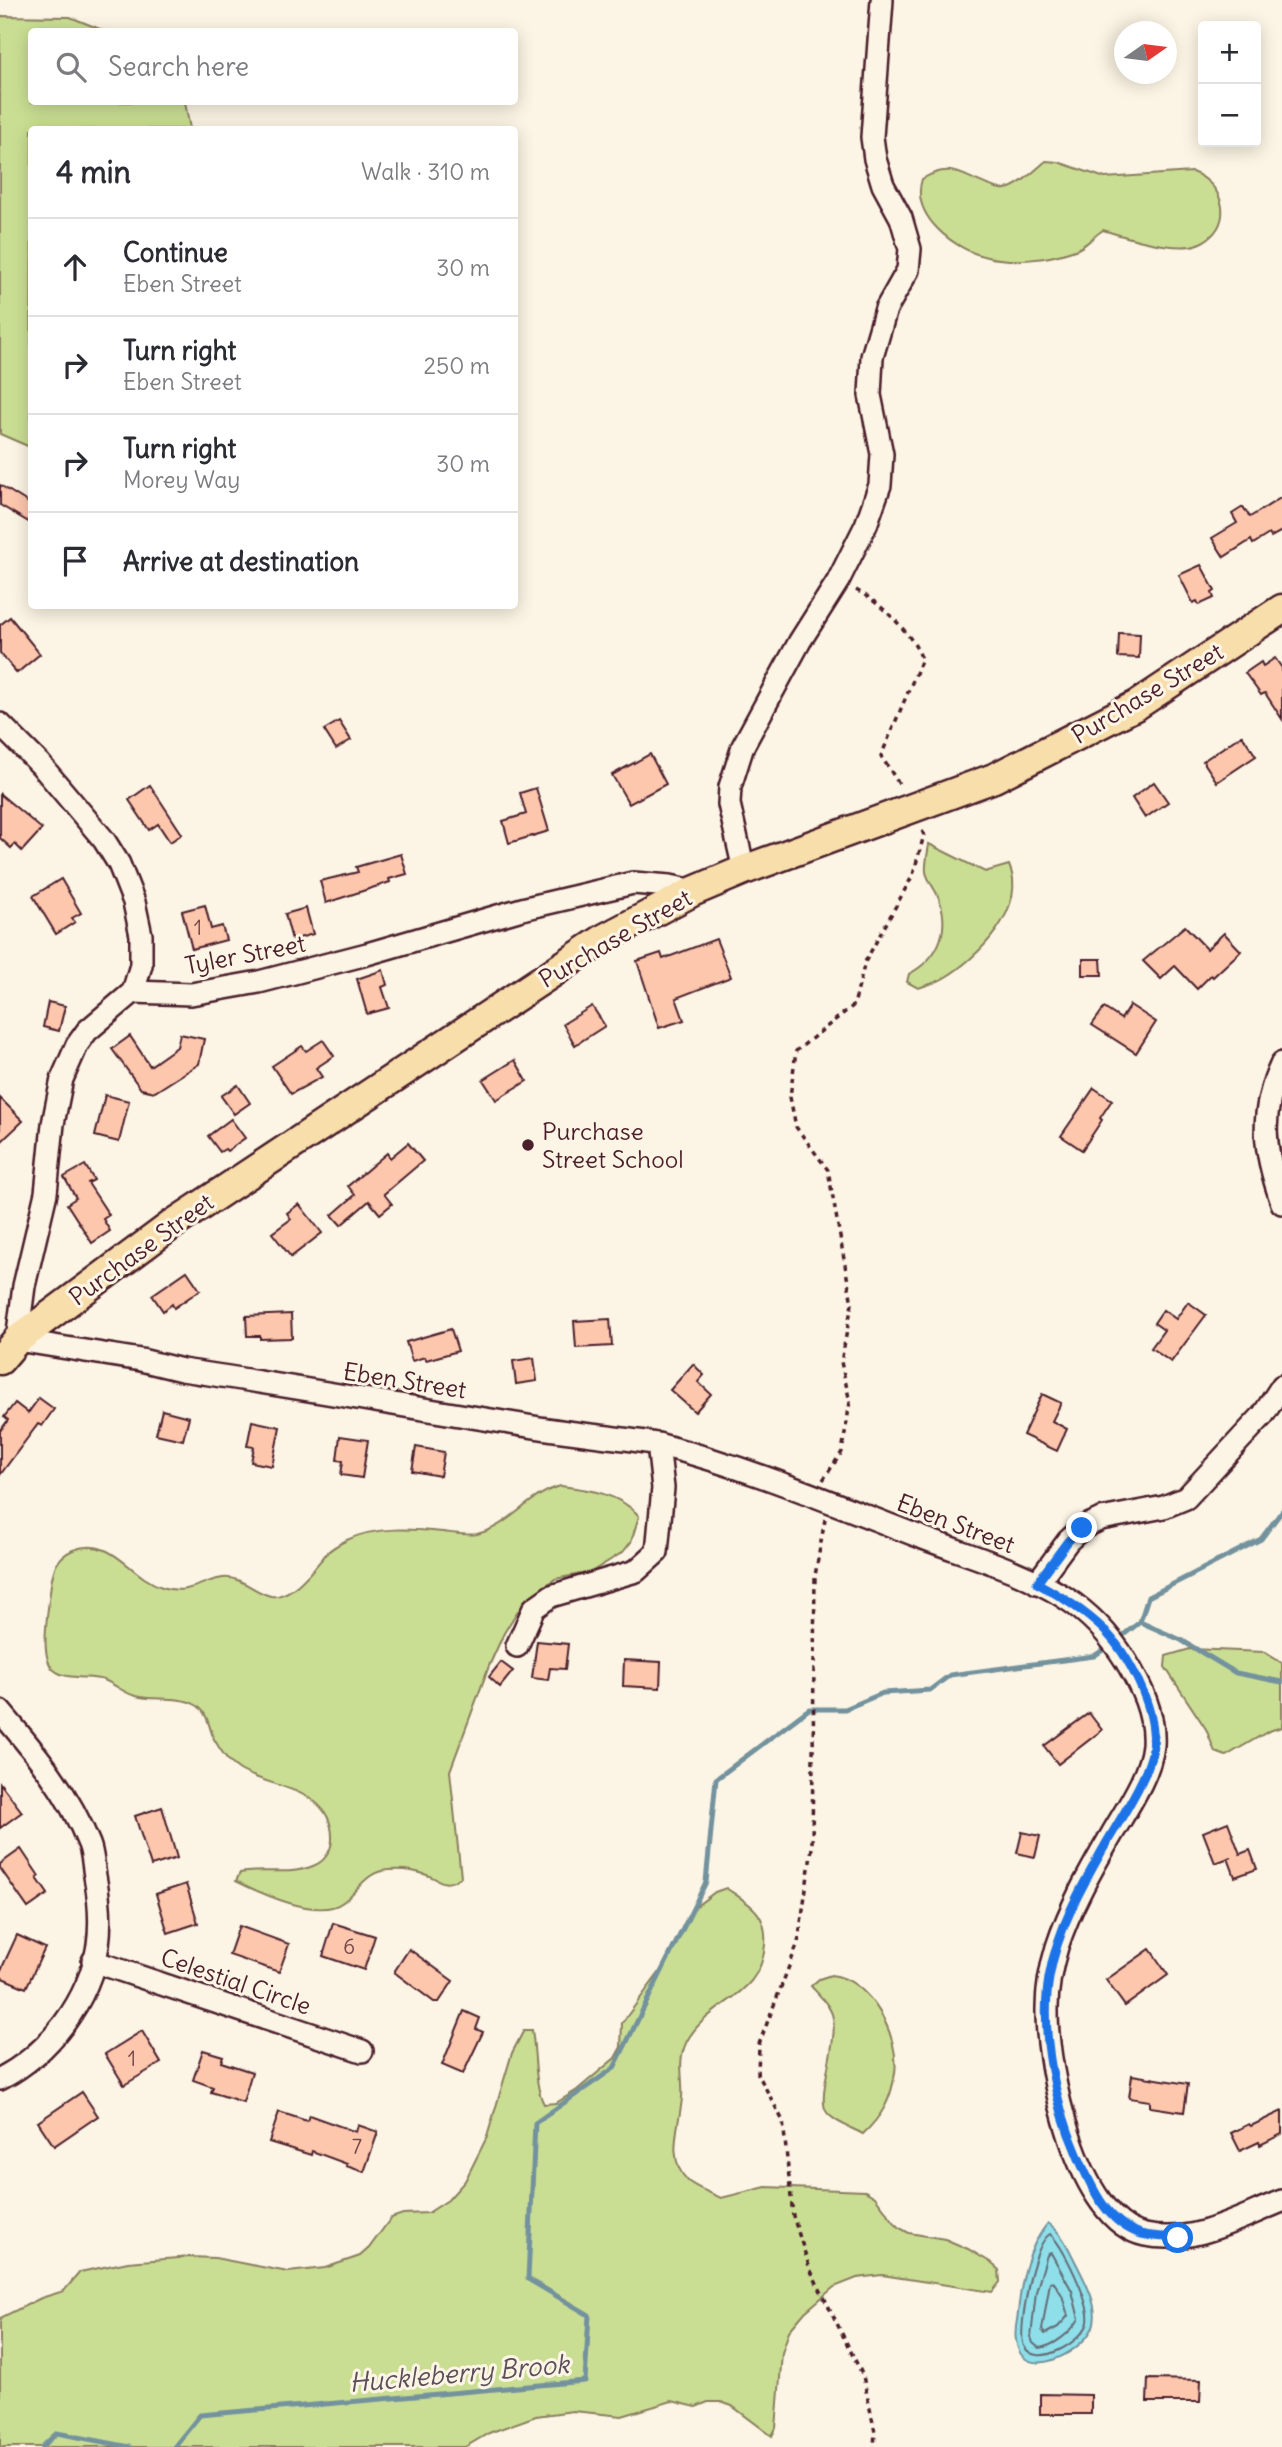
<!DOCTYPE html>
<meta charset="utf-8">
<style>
:root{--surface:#fff;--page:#f2f2f3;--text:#2b2b33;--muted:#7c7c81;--line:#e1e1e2}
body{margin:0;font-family:Delius,sans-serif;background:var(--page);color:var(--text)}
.controls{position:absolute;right:21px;top:21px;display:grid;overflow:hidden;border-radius:7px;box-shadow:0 4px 18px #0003}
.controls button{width:63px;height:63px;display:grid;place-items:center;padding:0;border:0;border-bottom:2px solid var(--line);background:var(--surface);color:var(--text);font:35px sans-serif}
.compass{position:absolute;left:1114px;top:21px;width:63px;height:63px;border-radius:50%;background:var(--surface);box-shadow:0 4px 18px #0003;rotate:76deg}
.stop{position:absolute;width:21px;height:21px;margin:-16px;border:5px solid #1a73e8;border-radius:50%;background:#fff}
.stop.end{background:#1a73e8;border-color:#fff;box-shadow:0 2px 7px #0008}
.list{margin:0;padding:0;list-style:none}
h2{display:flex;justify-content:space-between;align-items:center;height:91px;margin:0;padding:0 28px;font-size:30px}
h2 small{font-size:23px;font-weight:400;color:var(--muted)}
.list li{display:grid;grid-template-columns:46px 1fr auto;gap:21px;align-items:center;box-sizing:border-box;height:98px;padding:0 28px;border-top:2px solid var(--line)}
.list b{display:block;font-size:26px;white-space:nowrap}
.list p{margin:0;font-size:23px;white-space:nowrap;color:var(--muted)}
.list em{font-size:23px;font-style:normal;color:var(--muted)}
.icon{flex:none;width:38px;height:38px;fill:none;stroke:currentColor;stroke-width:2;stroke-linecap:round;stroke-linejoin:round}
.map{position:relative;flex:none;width:1282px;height:2447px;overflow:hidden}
.search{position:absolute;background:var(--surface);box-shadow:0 4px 18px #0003;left:28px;top:28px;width:490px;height:77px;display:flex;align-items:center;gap:18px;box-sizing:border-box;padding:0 24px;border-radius:7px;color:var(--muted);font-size:26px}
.panel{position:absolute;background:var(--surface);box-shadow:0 4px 18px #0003;left:28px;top:126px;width:490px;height:483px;border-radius:7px}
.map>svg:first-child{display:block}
.green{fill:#cade93;stroke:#8a7e5f;stroke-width:2}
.water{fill:#8edfe9;stroke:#73929d;stroke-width:2}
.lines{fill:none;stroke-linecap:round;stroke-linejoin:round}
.shore{stroke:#656c77;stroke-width:2}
.stream{stroke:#73929d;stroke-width:5}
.building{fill:#fdc7ae;stroke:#4a1f2b;stroke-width:2}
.minor-casing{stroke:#4a1f2b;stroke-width:26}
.major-casing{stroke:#4a1f2b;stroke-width:33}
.path{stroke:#4a1f2b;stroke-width:3.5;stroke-dasharray:5 5;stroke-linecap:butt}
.minor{stroke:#fcf5e5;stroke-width:21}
.major{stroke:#f8deab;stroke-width:28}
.route{stroke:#1a73e8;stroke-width:9}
.poi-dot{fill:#4a1f2b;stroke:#fcf5e5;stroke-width:2.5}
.labels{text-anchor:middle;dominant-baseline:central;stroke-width:6;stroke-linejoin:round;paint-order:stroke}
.number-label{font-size:21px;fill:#77494c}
.street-label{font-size:24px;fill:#4a1f2b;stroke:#fcf5e5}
.poi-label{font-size:24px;fill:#4a1f2b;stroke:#fcf5e5;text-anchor:start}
.water-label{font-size:26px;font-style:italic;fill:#5b4f5a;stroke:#fcf5e5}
</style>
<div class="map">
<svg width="1282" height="2447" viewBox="0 0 1282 2447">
<rect width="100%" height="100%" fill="#fcf5e5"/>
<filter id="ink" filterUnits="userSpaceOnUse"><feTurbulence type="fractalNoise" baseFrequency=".0143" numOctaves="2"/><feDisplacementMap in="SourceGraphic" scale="14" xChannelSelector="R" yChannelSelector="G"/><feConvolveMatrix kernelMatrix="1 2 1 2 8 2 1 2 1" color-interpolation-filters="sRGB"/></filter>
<g filter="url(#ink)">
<!-- green -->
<g class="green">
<path d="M0 16 70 17 105 31 32 32V102H185L190 129 32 130 31 452 30 447 0 434Z"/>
<path d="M1046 161 1058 162 1105 178 1192 172C1227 185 1235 229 1198 244 1176 253 1125 237 1103 230 1092 237 1085 248 1072 251 1046 260 1014 263 987 257 955 250 910 216 922 179 951 162 960 175 988 185 993 187 1000 190 1005 189 1019 187 1035 170 1046 161Z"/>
<path d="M929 844 985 872 1009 865C1028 908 978 958 944 978 936 983 927 985 918 988L907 982 909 974C937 959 950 933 940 901 937 891 928 882 926 872 925 863 928 853 929 844Z"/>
<path d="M561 1486C587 1489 621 1494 639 1516L631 1542 623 1552 591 1572 555 1579 535 1594 517 1612 504 1633 489 1666 450 1771 461 1877C443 1888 443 1881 427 1875 416 1871 401 1869 389 1870 366 1871 359 1890 343 1902 318 1921 260 1893 236 1881L240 1873C264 1868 289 1876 313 1866 324 1862 331 1852 332 1840 334 1788 272 1789 240 1770 230 1764 220 1750 214 1739 209 1728 208 1712 196 1705 181 1696 157 1700 140 1697 125 1695 117 1685 104 1680 89 1675 67 1681 54 1670 39 1658 48 1610 50 1592 52 1574 54 1558 73 1550 113 1535 128 1576 162 1587 188 1596 200 1581 223 1578 241 1576 255 1593 271 1596 293 1599 316 1565 328 1552 333 1547 341 1543 347 1540 375 1526 414 1529 443 1532 454 1533 467 1536 477 1534 511 1526 528 1494 561 1486Z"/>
<path d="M1190 1649 1264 1652 1282 1663V1727L1269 1731 1226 1756 1215 1752 1206 1729 1165 1667 1166 1656Z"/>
<path d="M726 1888C749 1904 768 1912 765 1945 761 1996 715 1999 690 2036 675 2059 684 2076 682 2098 680 2124 665 2159 688 2181 696 2188 711 2193 721 2198L766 2187 865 2191 875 2197 898 2227 909 2233 945 2239 968 2249 990 2262 999 2270 1000 2282 992 2292 882 2275 857 2278 834 2287 805 2312 789 2331 782 2353 776 2428 772 2436 732 2406 721 2402H708L696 2407 672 2401 622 2416 573 2411 536 2416 489 2433 465 2447H0V2318L41 2298 64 2291 80 2272 128 2262 190 2257 215 2258 288 2272 325 2268 360 2256 369 2248 391 2218 403 2214 428 2213 448 2200 465 2181 487 2137 512 2053 524 2030H532C536 2052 534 2086 544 2104L556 2103 577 2090 615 2058 621 2047 622 2023 659 1973 694 1908 715 1892Z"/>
<path d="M831 1975C870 1979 900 2036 895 2073 891 2100 882 2116 863 2134 852 2128 832 2121 826 2111 817 2095 838 2042 833 2018 831 2006 819 1995 811 1986L819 1979Z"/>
</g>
<!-- water -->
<path class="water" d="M1048 2223C1063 2233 1070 2252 1078 2267 1086 2283 1098 2305 1094 2323 1090 2348 1022 2388 1016 2340 1014 2332 1017 2322 1018 2313 1021 2282 1027 2248 1048 2223Z"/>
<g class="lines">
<!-- shore -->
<g class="shore">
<path d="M1050 2234C1063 2246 1091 2303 1088 2322 1085 2339 1037 2371 1024 2346 1019 2336 1025 2305 1027 2293 1029 2279 1038 2241 1050 2234Z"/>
<path d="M1051 2253 1072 2291 1079 2319C1071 2332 1055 2346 1039 2348L1033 2343 1031 2337 1036 2292 1047 2255Z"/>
<path d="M1053 2281 1062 2295 1068 2316 1058 2327 1045 2334 1042 2330 1050 2282Z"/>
</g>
<!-- stream -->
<g class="stream">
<path d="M1140 1622 1181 1640 1236 1673 1282 1682"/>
<path d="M1117 1640 1140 1622 1148 1597 1261 1539 1282 1511"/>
<path d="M42 2447 57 2433 130 2447"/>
<path d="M174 2447 200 2415 585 2381 589 2315 528 2279 535 2123 614 2068 706 1882 716 1779 809 1709H845L883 1693 930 1690 950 1675 1094 1656 1109 1646"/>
</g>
</g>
<!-- building -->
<g class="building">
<path d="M0 485 32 505V524L0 505Z"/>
<path d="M1282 497V531L1271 537 1269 534 1253 544 1251 540 1224 557 1212 538 1237 523 1232 514 1243 507 1250 517Z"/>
<path d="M1201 565 1215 591 1212 593 1214 598 1199 605 1197 601 1193 603 1179 575Z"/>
<path d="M10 617 40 654 17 673 0 653V625Z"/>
<path d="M1119 633 1140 634 1139 658 1118 657Z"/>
<path d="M1275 658 1282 668V719L1265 693 1261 695 1245 673 1261 662 1263 666Z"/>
<path d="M339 721 351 740 336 749 324 730Z"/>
<path d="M1242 735 1256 756 1217 782 1203 761Z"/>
<path d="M650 754 666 784 629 804 612 775Z"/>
<path d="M1154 782 1168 802 1145 818 1132 798Z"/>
<path d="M150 785 182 834 170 842 158 824 149 830 129 800Z"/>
<path d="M536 788 549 831 509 843 503 821 526 814 520 793Z"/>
<path d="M0 794 42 829 22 851 15 844 11 848 0 838Z"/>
<path d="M401 854 407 874 389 879 390 882 326 903 320 881 358 872 356 867Z"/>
<path d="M61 879 81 913 72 918 75 922 56 934 33 896Z"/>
<path d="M205 905 211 929 222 926 226 940 192 949 182 911Z"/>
<path d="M306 908 313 934 292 940 285 914Z"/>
<path d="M1185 926 1207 949 1224 933 1241 951 1213 977 1211 975 1197 989 1175 966 1161 979 1143 961Z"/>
<path d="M716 939 731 977 676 998 684 1020 659 1028 637 961 661 953 663 959Z"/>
<path d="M1083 959H1101L1102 975H1083Z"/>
<path d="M383 970 387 985 382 987 389 1008 367 1014 357 979Z"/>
<path d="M48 1002 65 1006 59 1031 43 1027Z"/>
<path d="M1130 1005 1156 1022 1136 1053 1092 1025 1104 1008 1121 1019Z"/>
<path d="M592 1006 605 1026 575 1045 563 1024Z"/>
<path d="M180 1034 204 1039 199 1064 155 1092 141 1089 112 1049 130 1036 150 1066 177 1047Z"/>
<path d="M323 1040 334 1056 316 1068 322 1077 291 1094 272 1066 302 1046 306 1051Z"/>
<path d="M515 1060 527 1081 496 1100 483 1080Z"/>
<path d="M238 1085 250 1103 234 1114 221 1096Z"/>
<path d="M1094 1088 1112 1100 1100 1118 1102 1120 1082 1150 1061 1136Z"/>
<path d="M105 1095 129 1101 119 1142 95 1136Z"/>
<path d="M0 1098 23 1121 0 1143Z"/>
<path d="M231 1119 245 1138 227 1151 225 1149 220 1152 208 1136Z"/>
<path d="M408 1143 423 1161 384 1194 392 1204 380 1214 369 1201 341 1225 332 1215 355 1195 348 1186 387 1153 390 1158Z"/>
<path d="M85 1165 94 1180 88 1183 109 1215 103 1219 110 1231 92 1243 67 1204 76 1198 64 1177Z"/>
<path d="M299 1204 322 1233 291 1257 272 1233 291 1219 287 1213Z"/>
<path d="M187 1271 200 1290 174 1308 172 1304 163 1311 152 1295Z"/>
<path d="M1188 1302 1206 1315 1171 1362 1151 1348 1164 1330 1154 1323 1163 1310 1176 1319Z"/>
<path d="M291 1314 292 1338 260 1339V1336H247L246 1316Z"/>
<path d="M610 1319 612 1346 576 1348 574 1321Z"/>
<path d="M451 1329 458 1351 426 1360 425 1357 412 1361 406 1342Z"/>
<path d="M534 1358 537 1381 516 1384 513 1361Z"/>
<path d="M693 1364 704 1375 698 1382 711 1394 695 1412 670 1390Z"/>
<path d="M1042 1394 1061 1403 1052 1421 1067 1429 1057 1451 1023 1435Z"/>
<path d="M39 1398 54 1409 42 1426 38 1424 0 1475V1431L8 1420 4 1417 15 1403 28 1413Z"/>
<path d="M162 1410 189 1417 183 1440 156 1434Z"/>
<path d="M252 1421 280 1427 272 1466 251 1462 254 1447 247 1446Z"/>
<path d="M340 1436 368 1440 362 1478 341 1475 343 1461 337 1460Z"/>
<path d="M416 1447 444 1452 440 1476 412 1471Z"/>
<path d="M537 1641 568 1644 565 1669 550 1668 548 1680 532 1678Z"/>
<path d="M624 1660 661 1662 660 1688 623 1686Z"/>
<path d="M501 1662 513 1671 500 1687 489 1677Z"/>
<path d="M1089 1713 1102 1730 1058 1764 1044 1746Z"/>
<path d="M0 1783 22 1812 0 1828Z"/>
<path d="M162 1807 177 1858 151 1866 135 1816Z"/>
<path d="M1228 1822 1240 1854 1250 1850 1257 1869 1235 1877 1228 1858 1232 1857 1215 1863 1203 1832Z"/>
<path d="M1022 1832 1040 1836 1035 1857 1017 1853Z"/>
<path d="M21 1849 39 1876 37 1878 48 1894 28 1908 0 1868V1864Z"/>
<path d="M186 1884 198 1923 168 1933 156 1894Z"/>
<path d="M333 1923 375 1936 364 1970 323 1956Z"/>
<path d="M239 1926 289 1944 279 1972 229 1955Z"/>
<path d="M17 1935 45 1948 26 1988 0 1977V1972Z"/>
<path d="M409 1949 453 1981 439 2002H434L394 1972Z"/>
<path d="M1150 1949 1168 1975 1125 2006 1106 1980Z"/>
<path d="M464 2011 480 2018 476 2029 483 2032 463 2074 442 2065Z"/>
<path d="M142 2031 161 2063 124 2085 105 2054Z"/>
<path d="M203 2050 223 2056 221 2062 252 2072 243 2102 211 2092 213 2087 193 2080Z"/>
<path d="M1132 2075 1188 2084 1184 2112 1150 2107V2101L1129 2098Z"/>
<path d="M82 2092 98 2116 54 2146 38 2122Z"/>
<path d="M1282 2111V2134L1260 2145 1259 2142 1240 2151 1231 2133 1249 2124 1251 2126Z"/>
<path d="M279 2112 307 2121 309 2115 356 2132 358 2125 378 2132 364 2172 346 2166 347 2164 312 2151 311 2155 269 2142Z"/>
<path d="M1148 2379 1201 2380 1200 2402H1147Z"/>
<path d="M1040 2394 1091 2395V2414H1040Z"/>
</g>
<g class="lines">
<!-- minor casing -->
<g class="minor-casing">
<g id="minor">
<path d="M0 724 40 764 104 840 119 864 134 902 141 935V965L133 992"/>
<path d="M744 870 729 804 730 787 743 746 800 641 838 581 866 525 880 485 882 454 870 395 872 357 886 309 908 270 910 249 901 218 883 185 875 159 872 137 882 0"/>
<path d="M694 891 670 886 633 883 522 909 367 954 259 982 191 994 133 992 87 1031 77 1045 62 1079 53 1124 46 1193 24 1286 17 1340 141 1360 182 1370C292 1386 401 1406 510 1423 543 1429 575 1433 608 1437 625 1439 644 1441 661 1445 750 1468 837 1505 923 1538 970 1556 1021 1570 1064 1597 1089 1613 1110 1635 1126 1661 1141 1686 1155 1714 1153 1745 1150 1775 1127 1808 1112 1834 1091 1870 1070 1907 1057 1947 1051 1967 1047 1987 1047 2008 1046 2067 1077 2221 1145 2235 1195 2245 1238 2218 1282 2201"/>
<path d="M1282 1063C1258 1115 1264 1151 1282 1203"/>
<path d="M1037 1583 1068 1541 1082 1528 1101 1519 1164 1507 1186 1498 1263 1415 1282 1386"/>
<path d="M517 1646 534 1608 551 1596 636 1571 657 1552 663 1488 658 1444"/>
<path d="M0 1711C35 1752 69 1793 89 1844 93 1854 93 1865 95 1876 99 1897 101 1924 98 1945 89 2001 50 2053 0 2079"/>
<path d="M93 1961 362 2051"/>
</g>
</g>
<!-- major casing -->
<g class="major-casing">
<path id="major" d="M0 1360 17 1340 173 1224 605 938 694 891 744 870 994 778 1137 705 1282 609"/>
</g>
<!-- path -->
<g class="path">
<path d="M856 590C882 604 910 631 922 659L881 756 901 787"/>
<path d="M823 1480 842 1452 850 1402 841 1362 852 1304 828 1170 796 1127 790 1097 796 1051 854 1005 865 962 913 875 924 835 921 828"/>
<path d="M825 1519 815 1576 812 1848 798 1943 759 2044 758 2074 783 2121 793 2216 810 2269 863 2376 875 2432 874 2447"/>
</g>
<!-- minor -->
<use href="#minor" class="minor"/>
<!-- major -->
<use href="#major" class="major"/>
</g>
</g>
<g class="lines" filter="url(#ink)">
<!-- route -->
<path class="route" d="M1082 1528 1068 1541 1037 1583C1061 1596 1083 1610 1102 1628 1129 1654 1157 1709 1153 1747 1150 1774 1121 1818 1107 1842 1083 1884 1057 1929 1049 1978 1040 2032 1055 2104 1077 2154 1091 2186 1105 2222 1141 2234 1152 2237 1166 2237 1178 2238"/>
</g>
<!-- markers -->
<circle class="poi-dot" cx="528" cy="1145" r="7"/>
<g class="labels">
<!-- number labels -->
<g class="number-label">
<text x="198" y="927">1</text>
<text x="349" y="1946">6</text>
<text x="132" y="2058">1</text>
<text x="357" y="2146">7</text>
</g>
<!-- street labels -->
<g class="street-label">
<text transform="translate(1147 693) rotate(-31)">Purchase Street</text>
<text transform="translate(615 938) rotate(-30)">Purchase Street</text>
<text transform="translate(245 954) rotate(-11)">Tyler Street</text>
<text transform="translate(141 1249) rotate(-36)">Purchase Street</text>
<text transform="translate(405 1380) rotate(9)">Eben Street</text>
<text transform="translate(956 1523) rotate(21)">Eben Street</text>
<text transform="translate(236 1981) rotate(19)">Celestial Circle</text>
</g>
<!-- poi labels -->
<g class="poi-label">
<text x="542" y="1131">Purchase<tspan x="542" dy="28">Street School</tspan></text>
</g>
<!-- water labels -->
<g class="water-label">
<text transform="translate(459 2373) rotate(-5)">Huckleberry Brook</text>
</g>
</g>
</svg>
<div class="controls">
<button>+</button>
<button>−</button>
</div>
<svg class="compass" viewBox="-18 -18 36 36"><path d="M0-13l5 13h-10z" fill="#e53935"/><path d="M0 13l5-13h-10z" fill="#7c7c81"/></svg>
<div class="stop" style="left:1178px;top:2238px"></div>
<div class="stop end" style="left:1082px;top:1528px"></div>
<div class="search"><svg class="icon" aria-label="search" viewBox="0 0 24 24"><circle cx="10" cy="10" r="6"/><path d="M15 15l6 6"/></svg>Search here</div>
<section class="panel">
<h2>4 min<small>Walk · 310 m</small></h2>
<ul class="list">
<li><svg class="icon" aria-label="ahead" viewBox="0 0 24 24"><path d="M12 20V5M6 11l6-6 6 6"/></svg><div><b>Continue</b><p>Eben Street</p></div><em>30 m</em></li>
<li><svg class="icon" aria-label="right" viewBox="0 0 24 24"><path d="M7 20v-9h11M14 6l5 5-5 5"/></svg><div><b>Turn right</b><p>Eben Street</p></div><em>250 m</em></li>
<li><svg class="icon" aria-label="right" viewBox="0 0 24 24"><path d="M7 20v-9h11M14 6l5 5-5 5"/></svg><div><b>Turn right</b><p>Morey Way</p></div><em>30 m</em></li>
<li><svg class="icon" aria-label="arrive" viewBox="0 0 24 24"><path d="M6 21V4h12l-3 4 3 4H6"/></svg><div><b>Arrive at destination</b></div></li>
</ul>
</section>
</div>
